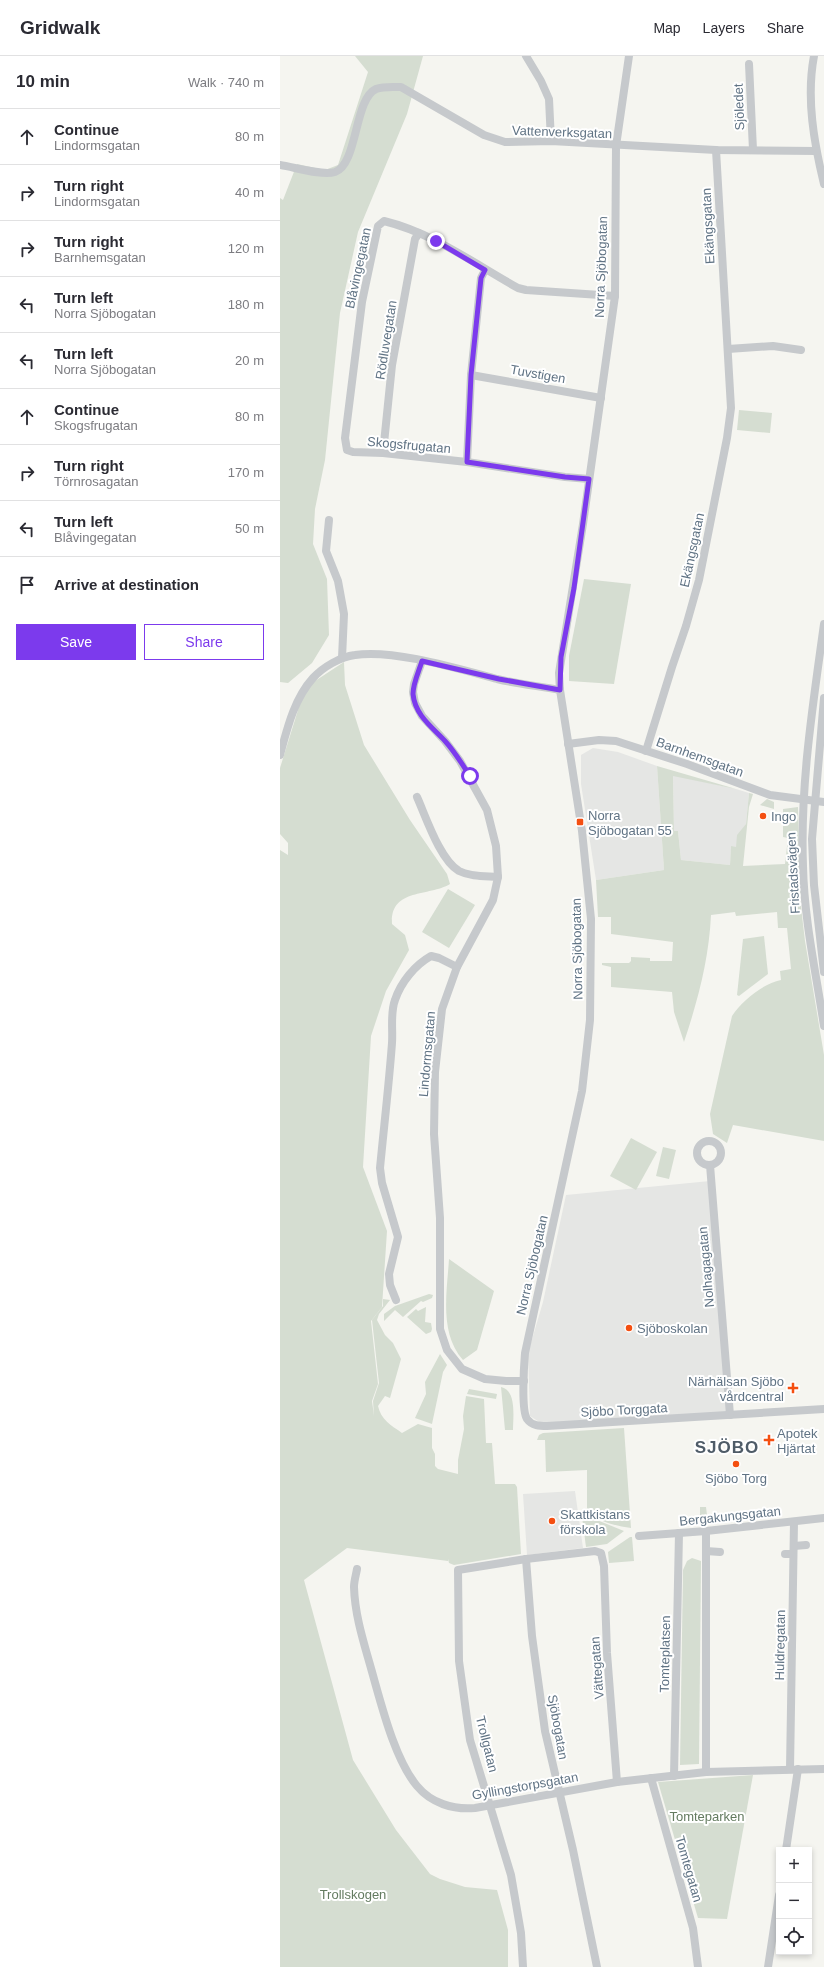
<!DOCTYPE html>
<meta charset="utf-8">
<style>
:root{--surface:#fff;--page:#f7f7f7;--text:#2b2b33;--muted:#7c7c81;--line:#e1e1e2;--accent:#7c3aed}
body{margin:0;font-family:Helvetica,sans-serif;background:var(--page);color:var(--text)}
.controls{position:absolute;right:12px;bottom:12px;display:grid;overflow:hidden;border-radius:0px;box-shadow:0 2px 6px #0003}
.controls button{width:36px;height:36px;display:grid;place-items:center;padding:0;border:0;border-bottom:1px solid var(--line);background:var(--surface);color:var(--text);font:20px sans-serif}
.stop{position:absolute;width:12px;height:12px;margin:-9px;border:3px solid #7c3aed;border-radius:50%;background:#fff}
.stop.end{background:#7c3aed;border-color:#fff;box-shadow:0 1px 4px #0008}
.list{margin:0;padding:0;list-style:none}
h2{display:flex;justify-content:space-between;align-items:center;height:52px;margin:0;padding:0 16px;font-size:17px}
h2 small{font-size:13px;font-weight:400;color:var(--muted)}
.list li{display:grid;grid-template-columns:26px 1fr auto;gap:12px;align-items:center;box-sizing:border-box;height:56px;padding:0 16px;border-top:1px solid var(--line)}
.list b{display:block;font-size:15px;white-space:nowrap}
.list p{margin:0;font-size:13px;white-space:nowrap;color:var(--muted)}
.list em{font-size:13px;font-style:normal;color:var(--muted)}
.actions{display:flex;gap:8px;padding:12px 16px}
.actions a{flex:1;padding:9px 0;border:1px solid var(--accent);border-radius:0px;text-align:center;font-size:14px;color:var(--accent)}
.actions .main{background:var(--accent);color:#fff}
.icon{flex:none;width:22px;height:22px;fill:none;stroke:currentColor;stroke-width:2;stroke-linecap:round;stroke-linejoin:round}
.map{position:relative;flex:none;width:544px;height:1911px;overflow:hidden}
header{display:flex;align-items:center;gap:24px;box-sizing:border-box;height:56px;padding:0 20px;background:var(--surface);border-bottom:1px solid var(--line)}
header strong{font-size:19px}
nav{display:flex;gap:22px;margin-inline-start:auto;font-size:14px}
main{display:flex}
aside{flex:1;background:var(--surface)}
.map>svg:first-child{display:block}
.built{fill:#e5e6e4}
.green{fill:#d5ddd1}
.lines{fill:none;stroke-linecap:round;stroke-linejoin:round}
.minor{stroke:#c6c9cc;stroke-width:8}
.route{stroke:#7c3aed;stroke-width:5}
.poi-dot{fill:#f44f11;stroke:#fff;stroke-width:1.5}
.labels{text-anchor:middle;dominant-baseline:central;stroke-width:4;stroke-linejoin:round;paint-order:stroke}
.street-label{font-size:13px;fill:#607384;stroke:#fff}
.poi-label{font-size:13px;fill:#607384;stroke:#fff;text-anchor:start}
.park-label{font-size:13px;fill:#647b60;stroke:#fff}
.district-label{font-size:17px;font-weight:bold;letter-spacing:1px;fill:#4f5c68;stroke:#fff}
</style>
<header>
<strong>Gridwalk</strong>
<nav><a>Map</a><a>Layers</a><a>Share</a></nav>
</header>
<main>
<aside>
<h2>10 min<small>Walk · 740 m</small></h2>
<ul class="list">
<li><svg class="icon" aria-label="ahead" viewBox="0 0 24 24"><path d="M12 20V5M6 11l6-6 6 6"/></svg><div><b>Continue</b><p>Lindormsgatan</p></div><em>80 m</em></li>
<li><svg class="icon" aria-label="right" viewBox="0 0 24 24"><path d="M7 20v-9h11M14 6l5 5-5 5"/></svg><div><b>Turn right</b><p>Lindormsgatan</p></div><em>40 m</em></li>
<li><svg class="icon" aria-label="right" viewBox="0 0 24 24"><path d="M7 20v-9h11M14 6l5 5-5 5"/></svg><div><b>Turn right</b><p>Barnhemsgatan</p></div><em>120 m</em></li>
<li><svg class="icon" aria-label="left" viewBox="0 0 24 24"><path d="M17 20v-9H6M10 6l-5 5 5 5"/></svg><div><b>Turn left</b><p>Norra Sjöbogatan</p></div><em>180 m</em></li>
<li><svg class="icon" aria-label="left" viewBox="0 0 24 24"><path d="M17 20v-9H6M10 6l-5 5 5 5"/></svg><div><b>Turn left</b><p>Norra Sjöbogatan</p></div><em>20 m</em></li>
<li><svg class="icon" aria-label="ahead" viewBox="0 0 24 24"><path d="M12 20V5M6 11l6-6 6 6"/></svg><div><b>Continue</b><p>Skogsfrugatan</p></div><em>80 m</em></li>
<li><svg class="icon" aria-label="right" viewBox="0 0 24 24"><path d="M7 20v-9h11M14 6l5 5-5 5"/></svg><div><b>Turn right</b><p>Törnrosagatan</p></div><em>170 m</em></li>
<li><svg class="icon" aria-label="left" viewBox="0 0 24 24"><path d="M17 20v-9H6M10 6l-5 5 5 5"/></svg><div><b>Turn left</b><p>Blåvingegatan</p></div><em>50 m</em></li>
<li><svg class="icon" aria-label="arrive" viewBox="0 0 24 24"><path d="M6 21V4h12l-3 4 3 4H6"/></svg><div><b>Arrive at destination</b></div></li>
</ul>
<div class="actions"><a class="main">Save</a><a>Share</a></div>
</aside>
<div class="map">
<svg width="544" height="1911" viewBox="0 0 544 1911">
<rect width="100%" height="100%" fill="#f5f5f0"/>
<!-- built -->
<g class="built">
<path d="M313 692 338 696 377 710 384 814 316 824 301 728V699Z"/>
<path d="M393 719 456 733 469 737 466 768 456 791H451L450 809 401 804 398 775H394Z"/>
<path d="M430 1125 449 1356 261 1367 250 1360 248 1297 263 1246 286 1139Z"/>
<path d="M295 1435 303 1492 247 1499 243 1438Z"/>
</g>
<!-- green -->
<g class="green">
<path d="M75 0H143L127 58 78 176 60 257 45 404 35 453 33 488 47 523 49 579 32 607 8 627 0 626V142L3 144 17 108 45 114 58 109 88 16Z"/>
<path d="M459 354 492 357 490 377 457 374Z"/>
<path d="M304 523 351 528 334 628 289 625V600Z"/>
<path d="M64 606 65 629 84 689 130 764 167 818 170 828C148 841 110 832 112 868L125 879 129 894 106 935 91 980 83 1111 107 1175 102 1251 91 1265 98 1328 92 1345 94 1360 93 1345 99 1327 92 1264 103 1250V1243L110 1244 99 1258 97 1264 105 1279 113 1287 121 1303 110 1342 105 1340 98 1350C101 1364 111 1369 122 1377L138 1368 152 1372V1392L155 1398V1410L158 1413 178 1418V1404L184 1373 183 1360 186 1340 204 1343 206 1387H212L215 1428H235L237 1431 241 1498 174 1509 169 1507 168 1503V1505L67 1492 24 1524 73 1704 116 1774 150 1818 160 1823 185 1831 217 1834 228 1874V1911H0V794L8 799V787L0 778V712L23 638 35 625Z"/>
<path d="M377 710 456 733 393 720 394 775H398L401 804 450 809 451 790 456 791 457 779 466 768 469 737 473 738 469 751 463 810 505 808 508 782 503 781V753L518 751 521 851 525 885 544 999V1085L453 1069 447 1087 433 1078 430 1058 452 960C462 945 482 928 501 924L500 915 511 913 507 872H498L497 856 456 860 455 856 431 859C429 903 418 944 404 986L394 956 392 936 331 931V911L322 909V907H349L351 905V901L370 902V905H392L393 886 331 878V861H318L316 824 384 814Z"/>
<path d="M487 743 494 746V753L480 749Z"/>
<path d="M168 833 195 849 169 892 142 876Z"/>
<path d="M484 880 488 918 459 940 457 939 463 883Z"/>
<path d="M351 1082 377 1096 356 1134 330 1120Z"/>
<path d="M383 1091 396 1094 389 1123 376 1120Z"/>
<path d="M169 1203 214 1235 197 1294 183 1304C159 1277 167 1236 169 1203Z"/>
<path d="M149 1238 153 1239 152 1242 143 1246 141 1245 123 1261 115 1254 104 1265V1258L115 1250Z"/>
<path d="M146 1251 145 1266 151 1267 152 1273 151 1276 146 1278 127 1261 136 1253 138 1255Z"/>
<path d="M160 1298 167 1309 163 1316 152 1368 135 1362 146 1338 145 1326Z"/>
<path d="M221 1331C237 1334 233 1362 233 1374H225Z"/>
<path d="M189 1333 217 1338 216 1343 187 1338Z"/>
<path d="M344 1372 351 1472C337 1470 317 1466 307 1454V1414L266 1416 265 1384H257L259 1379 263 1377Z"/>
<path d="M420 1451H426L428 1467H420Z"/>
<path d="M307 1460 344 1475 327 1488 306 1491 302 1461Z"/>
<path d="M350 1481H352L354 1505 329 1507 328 1496Z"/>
<path d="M412 1502 421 1505 419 1708 400 1709 403 1514 407 1505Z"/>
<path d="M473 1719 447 1863 418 1862 378 1726Z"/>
</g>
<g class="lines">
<!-- minor -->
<g class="minor">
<path d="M246 0 261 25 269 43 271 85"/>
<path d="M349 0 336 90 335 240 303 468 279 617 280 634 302 775 311 863 310 964 302 1035 245 1297C244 1309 241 1354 247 1363 252 1370 260 1370 267 1370L544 1353"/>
<path d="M534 0C526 42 534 87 544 128"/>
<path d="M469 8 473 94"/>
<path d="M0 109C14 111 42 120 55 116 78 108 74 43 96 33 104 30 113 31 121 31L204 79 225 86 271 85 436 94 536 95"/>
<path d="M448 293 493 290 521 294"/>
<path d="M191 319 321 342"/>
<path d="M103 397 112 309 135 183 139 177"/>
<path d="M187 406 191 319 201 222 205 214"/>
<path d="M309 423 285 421 187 406 103 397 73 396 67 394 65 382 82 246 98 170 104 165C153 177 195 208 238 232L246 234 335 240"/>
<path d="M49 464 46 495 58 525 64 558 62 602"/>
<path d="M544 568C533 648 520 729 523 810 524 863 536 917 544 970"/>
<path d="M142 605 134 628 133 636 135 647 142 660 165 685 180 705 207 754 216 790 218 821 213 844 177 911 162 953 155 1016 154 1078 160 1162V1273L167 1294 182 1313 205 1323 226 1325H244"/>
<path d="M544 642 532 783 534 829 544 916"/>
<path d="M288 688 319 684 336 685 407 708 490 739 544 746"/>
<path d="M366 695 392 611 406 570 419 524 447 382 451 352 436 94"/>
<path d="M0 699C7 673 14 643 33 622 43 611 60 601 75 599 113 593 179 613 217 623 238 628 259 630 280 634"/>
<path d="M137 741C146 761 160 804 179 815 191 821 206 820 218 821"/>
<circle cx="429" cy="1097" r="12"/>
<path d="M430 1109 450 1359"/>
<path d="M116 1244 110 1229 109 1218 118 1181 102 1127 100 1112C104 1070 109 1028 112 987 113 973 110 957 115 944 121 926 135 909 151 900L159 902 177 911"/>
<path d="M359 1480 426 1475 544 1462"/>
<path d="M514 1490 526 1489"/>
<path d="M426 1495 440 1496"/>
<path d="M505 1498H513"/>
<path d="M246 1503 252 1580 265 1675 293 1794 317 1911"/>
<path d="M77 1513C76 1519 74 1525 74 1531 75 1563 86 1593 94 1623 103 1655 116 1705 137 1730 151 1747 173 1754 195 1752L337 1726 426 1716 544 1713"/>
<path d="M510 1713 514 1466"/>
<path d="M426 1716V1475"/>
<path d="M394 1720 399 1477"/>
<path d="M371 1722 413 1872 418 1911"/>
<path d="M506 1794 518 1713"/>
<path d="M243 1911 241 1877 231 1819 190 1684 179 1605 178 1514 246 1503 315 1495 321 1497 324 1510 327 1597 337 1726"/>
<path d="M488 1911 499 1839"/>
</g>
</g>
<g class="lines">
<!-- route -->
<path class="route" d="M156 185 205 214 201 222 191 319 187 406 285 421 309 423 294 532 281 601 280 634 219 623 142 605C139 615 133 627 133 638 135 659 152 671 165 685 175 696 182 708 190 720"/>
</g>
<!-- markers -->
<g class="poi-dot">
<circle cx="483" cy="760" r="4"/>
<rect x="296" y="762" width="8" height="8" rx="2"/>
<circle cx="349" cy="1272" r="4"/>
<path d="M511 1326h4v4h4v4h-4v4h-4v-4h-4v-4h4z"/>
<path d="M487 1378h4v4h4v4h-4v4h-4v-4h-4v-4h4z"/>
<circle cx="456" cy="1408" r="4"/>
<circle cx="272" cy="1465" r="4"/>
</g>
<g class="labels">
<!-- street labels -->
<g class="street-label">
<text transform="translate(459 51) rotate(-92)">Sjöledet</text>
<text transform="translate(282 76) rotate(2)">Vattenverksgatan</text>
<text transform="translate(428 170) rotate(-93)">Ekängsgatan</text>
<text transform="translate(321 211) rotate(-88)">Norra Sjöbogatan</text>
<text transform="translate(78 212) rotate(-78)">Blåvingegatan</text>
<text transform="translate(106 284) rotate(-81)">Rödluvegatan</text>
<text transform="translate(258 318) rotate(10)">Tuvstigen</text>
<text transform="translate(129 389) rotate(5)">Skogsfrugatan</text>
<text transform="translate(412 494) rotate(-78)">Ekängsgatan</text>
<text transform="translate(420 701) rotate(20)">Barnhemsgatan</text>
<text transform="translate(513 817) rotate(-93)">Fristadsvägen</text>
<text transform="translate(297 893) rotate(-91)">Norra Sjöbogatan</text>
<text transform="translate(147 998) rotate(-85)">Lindormsgatan</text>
<text transform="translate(252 1209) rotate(-77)">Norra Sjöbogatan</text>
<text transform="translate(426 1211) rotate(-95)">Nolhagagatan</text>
<text transform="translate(344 1354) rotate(-3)">Sjöbo Torggata</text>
<text transform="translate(450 1460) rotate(-6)">Bergakungsgatan</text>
<text transform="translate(500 1589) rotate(-89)">Huldregatan</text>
<text transform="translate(385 1598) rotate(-89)">Tomteplatsen</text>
<text transform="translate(317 1612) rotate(-94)">Vättegatan</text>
<text transform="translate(278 1671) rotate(80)">Sjöbogatan</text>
<text transform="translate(207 1688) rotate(76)">Trollgatan</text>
<text transform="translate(245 1730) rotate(-10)">Gyllingstorpsgatan</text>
<text transform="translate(409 1813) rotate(74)">Tomtegatan</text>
</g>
<!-- poi labels -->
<g class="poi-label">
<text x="308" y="759">Norra<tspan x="308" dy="15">Sjöbogatan 55</tspan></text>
<text x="491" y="760">Ingo</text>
<text x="357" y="1272">Sjöboskolan</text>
<text x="504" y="1325" text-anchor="end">Närhälsan Sjöbo<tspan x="504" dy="15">vårdcentral</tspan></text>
<text x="497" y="1377">Apotek<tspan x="497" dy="15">Hjärtat</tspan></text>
<text x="456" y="1422" text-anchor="middle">Sjöbo Torg</text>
<text x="280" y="1458">Skattkistans<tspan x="280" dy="15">förskola</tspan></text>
</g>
<!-- park labels -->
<g class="park-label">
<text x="427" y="1760">Tomteparken</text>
<text x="73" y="1838">Trollskogen</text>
</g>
<!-- district labels -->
<g class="district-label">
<text x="447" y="1391">SJÖBO</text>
</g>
</g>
</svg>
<div class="controls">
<button>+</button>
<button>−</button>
<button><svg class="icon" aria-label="locate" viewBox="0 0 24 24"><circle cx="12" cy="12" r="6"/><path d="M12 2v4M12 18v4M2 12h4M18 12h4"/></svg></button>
</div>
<div class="stop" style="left:190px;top:720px"></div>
<div class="stop end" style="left:156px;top:185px"></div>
</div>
</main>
